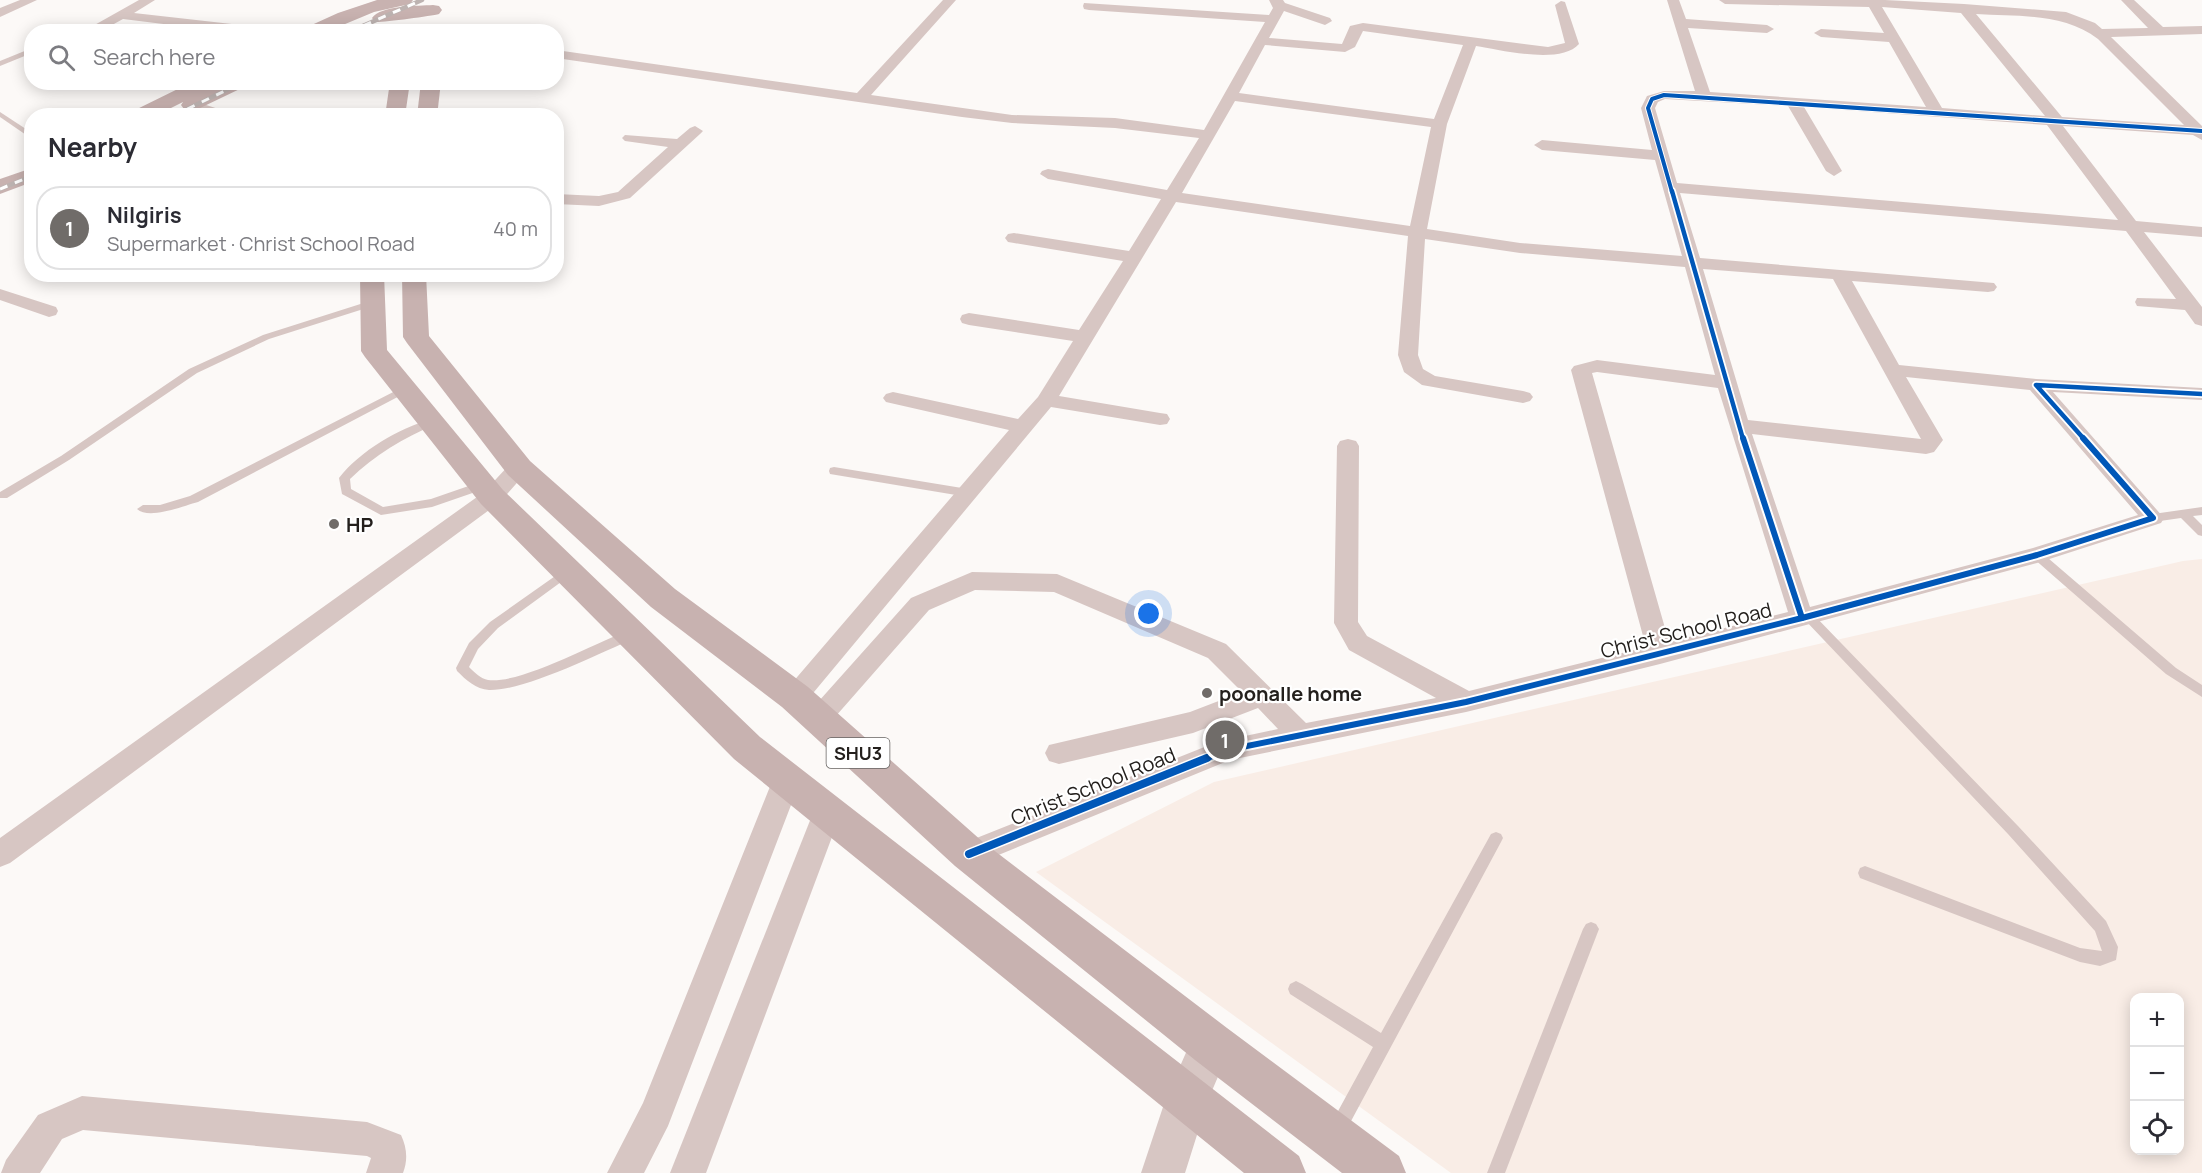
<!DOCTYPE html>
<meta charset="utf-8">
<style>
:root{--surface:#fff;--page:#f2f2f3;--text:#2b2b33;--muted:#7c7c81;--line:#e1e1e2;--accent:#706c69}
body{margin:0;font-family:Manrope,sans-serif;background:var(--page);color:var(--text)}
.controls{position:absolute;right:18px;bottom:18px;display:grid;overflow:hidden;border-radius:12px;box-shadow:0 3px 15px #0003}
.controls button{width:54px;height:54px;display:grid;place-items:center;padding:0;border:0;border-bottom:2px solid var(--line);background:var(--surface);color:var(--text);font:30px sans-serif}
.you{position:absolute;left:1149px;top:614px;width:21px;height:21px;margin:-15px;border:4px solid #fff;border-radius:50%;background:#1a73e8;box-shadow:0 0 0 9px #1a73e833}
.badge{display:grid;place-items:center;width:39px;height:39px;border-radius:50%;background:var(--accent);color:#fff;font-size:20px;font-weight:700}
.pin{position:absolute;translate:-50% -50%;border:3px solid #fff;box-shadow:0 2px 6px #0006}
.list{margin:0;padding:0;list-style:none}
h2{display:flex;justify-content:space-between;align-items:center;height:78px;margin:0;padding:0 24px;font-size:26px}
h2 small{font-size:20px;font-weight:400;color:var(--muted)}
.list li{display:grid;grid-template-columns:39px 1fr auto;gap:18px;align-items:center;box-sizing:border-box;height:84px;margin:0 12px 12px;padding:0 12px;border:2px solid var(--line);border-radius:24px}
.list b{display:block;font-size:22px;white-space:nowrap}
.list p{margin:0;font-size:20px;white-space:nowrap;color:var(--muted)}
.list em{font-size:20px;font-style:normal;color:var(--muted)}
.icon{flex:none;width:33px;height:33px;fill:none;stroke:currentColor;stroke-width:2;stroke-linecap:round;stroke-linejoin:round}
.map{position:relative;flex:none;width:2202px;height:1173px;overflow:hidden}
.search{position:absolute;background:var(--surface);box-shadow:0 3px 15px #0003;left:24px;top:24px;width:540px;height:66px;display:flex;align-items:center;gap:15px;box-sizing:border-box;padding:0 21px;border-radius:24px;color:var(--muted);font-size:22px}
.panel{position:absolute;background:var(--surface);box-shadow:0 3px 15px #0003;left:24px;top:108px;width:540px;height:174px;border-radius:24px}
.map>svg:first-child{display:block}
.built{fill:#f9ede6;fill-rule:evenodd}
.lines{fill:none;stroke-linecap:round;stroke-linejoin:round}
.service{fill:#d7c6c3;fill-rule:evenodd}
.minor{fill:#d7c6c3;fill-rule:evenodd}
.tertiary{fill:#d7c6c3;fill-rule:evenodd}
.primary{fill:#c8b2b0;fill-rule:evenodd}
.rail-casing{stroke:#bdb3b1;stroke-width:4.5}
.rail{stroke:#fff;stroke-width:3;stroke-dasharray:8;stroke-linecap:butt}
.cycleway-far3-casing{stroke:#fff;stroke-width:6}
.cycleway-far2-casing{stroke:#fff;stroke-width:8}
.cycleway-far1-casing{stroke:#fff;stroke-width:10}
.cycleway-casing{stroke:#fff;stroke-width:11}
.cycleway-far3{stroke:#0057b8;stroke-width:4}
.cycleway-far2{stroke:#0057b8;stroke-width:4.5}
.cycleway-far1{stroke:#0057b8;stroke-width:6}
.cycleway{stroke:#0057b8;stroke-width:8}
.poi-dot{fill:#706c69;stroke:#fff;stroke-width:2}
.labels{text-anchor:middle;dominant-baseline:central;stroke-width:4.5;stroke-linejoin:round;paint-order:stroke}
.shield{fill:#fff;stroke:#666361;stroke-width:1.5}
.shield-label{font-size:18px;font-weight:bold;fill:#24201d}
.poi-label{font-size:20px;font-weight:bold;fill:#24201d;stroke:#fff;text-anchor:start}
.street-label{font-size:20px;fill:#24201d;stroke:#fff}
</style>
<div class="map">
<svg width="2202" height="1173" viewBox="0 0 2202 1173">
<rect width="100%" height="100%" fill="#fcf9f7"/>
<!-- built -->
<path class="built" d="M2202 559V1173H1451L1036 872 1214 782 2183 561ZM2134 998H2180V1150H2134Z"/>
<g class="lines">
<!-- service -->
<g class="service">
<path d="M32 48V53L0 66V61Z"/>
<path d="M191 102H197L240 116H227L191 106Z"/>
<path d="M0 112 32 133V139L0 117Z"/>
<path d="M373 300 378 303 376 305 269 339 197 373 69 460 7 498H0V492L61 456 189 369 263 335Z"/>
<path d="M405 386 410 389 409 391 198 502C183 506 149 520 137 509L143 505H160L190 496Z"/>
<path d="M432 419 437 422 436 424C403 438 375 455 350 479L351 489 383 507 431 499 483 481 487 482 489 485 487 488 432 507 381 515 342 494 339 478C360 451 399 428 432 419Z"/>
<path d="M834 467 968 489 974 493 968 497 830 474 829 471 830 468Z"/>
<path d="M2202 507V515L2193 516 2202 525V536L2198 535 2181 518 2153 522 2147 518 2153 514Z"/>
<path d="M2037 551 2041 552 2176 668 2202 685V697L2166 674 2033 558 2031 555Z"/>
<path d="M568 567 574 571 572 574 498 628 478 649 469 667C474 672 481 679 488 680 523 684 595 642 631 630L635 632 637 635 635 638C600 653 525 691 489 690 476 689 466 680 457 671L456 668 469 643 490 622Z"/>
<path d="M1808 611 1812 613 2018 826 2106 921 2118 947 2116 960 2100 966 2080 962 1860 878 1858 873 1860 868 1865 866 2080 948 2102 951 2095 931 2008 834 1804 619 1802 616 1804 613Z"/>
<path d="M1496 832 1501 834 1503 838 1501 842 1343 1136 1337 1139 1331 1136 1328 1130 1331 1124 1373 1047 1290 994 1288 989 1290 984 1296 981 1302 984 1381 1033 1491 834Z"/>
<path d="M1591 922 1596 924 1599 929 1505 1173H1487L1583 929 1586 924Z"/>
</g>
<!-- minor -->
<g class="minor">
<path d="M20 0H37L0 17V8Z"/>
<path d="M139 0H155L134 13 266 28 272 32H228L123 19 103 30H93L91 27Z"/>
<path d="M943 0H956L871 95 1012 115 1115 118 1204 130 1265 22 1089 10 1084 9 1083 6 1084 3 1269 15 1273 8 1269 0H1283L1285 3 1330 18 1332 21 1325 25 1284 11 1269 38 1342 44 1350 26 1363 23 1548 47 1565 43 1555 5 1561 1 1565 2 1579 44C1561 65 1501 50 1476 46L1447 124 1427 229 1520 243 1682 256 1655 160 1542 150 1534 145 1542 140 1652 150 1641 108 1647 96 1664 91H1695L1667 0H1679L1686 19 1767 25 1774 29 1767 33 1688 28 1710 92 1926 107 1889 42 1821 37 1814 33 1821 29 1884 33 1869 7 1725 4 1719 0H1885L1964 4 2066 12 2095 23 2102 29 2148 28 2121 0H2134L2163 27 2202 26V34L2111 37 2202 126V140L2193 135 2063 126 2136 221 2202 227V237L2144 232 2202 307V326L2195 324 2185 310 2137 306 2135 302 2137 298 2176 299 2126 231 1680 193 1700 258 1994 283 1997 287 1994 291 1988 292 1852 281 1899 365 2036 379 2202 388V400L2053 392 2164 518 2161 523 2037 563 1660 664 1466 712 1230 760 979 863 969 867 959 863 954 854 959 845 1217 742 1278 729 1258 708 1193 733 1059 764 1049 761 1045 753 1049 745 1190 712 1242 692 1208 658 1054 592 975 590 929 610 828 725 819 729 810 725 806 718 810 711 911 598 972 572 1057 574 1226 644 1306 723 1436 698 1349 650 1334 623 1337 446 1340 441 1348 439 1356 441 1359 446 1358 622 1367 636 1469 691 1646 647 1571 370 1574 366 1597 360 1715 375 1685 267 1520 253 1425 239 1418 355 1423 369 1435 376 1523 391 1530 393 1533 397 1530 401 1523 403 1422 385 1404 372 1398 355 1408 236 1176 202 1059 396 1160 413 1167 414 1170 419 1167 424 1160 425 1051 407 804 704 795 707 786 704 782 697 786 690 1009 430 886 402 883 398 886 394 893 392 1018 419 1038 397 1073 341 969 325 962 323 960 319 962 315 969 313 1079 330 1123 261 1014 243 1008 242 1005 238 1008 234 1014 233 1129 251 1161 199 1048 179 1040 174 1042 171 1048 169 1167 190 1199 138 1115 128 1012 123 962 117 556 58V50L857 93ZM1882 7 1961 13 2045 116 1942 108ZM1976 14C2018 17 2063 12 2098 39L2184 125 2062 117ZM1363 31 1463 45 1434 119 1239 93 1265 45 1345 52 1355 47ZM1665 99 1788 106 1826 171 1834 176 1842 171 1804 107 2047 125 2118 220 1677 183 1655 108 1658 102ZM1235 101 1431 127 1410 226 1182 193ZM1703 269 1833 279 1921 439 1748 420ZM1597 372 1718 388 1788 612 1669 642 1592 373ZM1906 377 2030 390 2138 515 2033 548 1810 607 1752 434 1926 454 1934 452 1943 440Z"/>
<path d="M695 126 703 131 700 134 630 198 599 206 556 204V194L599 196 618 192 668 147 625 141 622 138 625 135 677 139 690 128Z"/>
<path d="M0 289 56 307 58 311 56 315 49 317 0 300Z"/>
<path d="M519 461 527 463 530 468 500 502 10 863 0 867V838L484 492 511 463Z"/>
<path d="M787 767 797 771 801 779 668 1126 644 1173H607L643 1103 773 779 777 771Z"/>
<path d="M827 801 837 804 841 813 706 1173H670L813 813 817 804Z"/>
<path d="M82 1096 367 1122 401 1135C407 1148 408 1160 403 1173H366L371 1158 367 1156 83 1130 62 1139 40 1173H1L6 1160 38 1115Z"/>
</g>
<!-- tertiary -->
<path class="tertiary" d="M1211 1024 1226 1030 1232 1044 1208 1100 1185 1173H1141L1166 1098 1196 1030Z"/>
<!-- primary -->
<g class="primary">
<path d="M377 0H413L410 4 374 12 326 32H302L305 28 338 13Z"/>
<path d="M433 5 439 6 442 10 439 14C431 16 380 23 375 22L372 18C381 5 418 6 433 5Z"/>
<path d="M192 82H218L217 85 222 82H248L246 86 198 109H184L181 105 183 102 155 116H128L131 112Z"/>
<path d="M390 82H410L405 116H385Z"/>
<path d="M421 82H441L437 116H417Z"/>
<path d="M32 168V182L0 194V179Z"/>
<path d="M360 274H384L387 350 503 490 760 737 1299 1156 1306 1173H1244L734 759 481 504 365 357 361 351Z"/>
<path d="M402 274H426L429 336 530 461 675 589 808 687 983 842 1227 1028 1399 1156 1406 1173H1342L1195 1060 955 866 782 707 651 607 508 475 407 343 403 337Z"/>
</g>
<!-- rail casing -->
<g class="rail-casing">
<g id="rail">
<path d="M349 32 422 0"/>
<path d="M173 116 243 82"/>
<path d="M0 189 32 176"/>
</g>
</g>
<!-- rail -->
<use href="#rail" class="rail"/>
<!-- cycleway-far3 casing -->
<g class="cycleway-far3-casing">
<path id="cycleway-far3" d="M1672 192 1648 108 1652 99 1664 95 2202 131"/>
</g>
<!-- cycleway-far2 casing -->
<g class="cycleway-far2-casing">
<g id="cycleway-far2">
<path d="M1672 191 1743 439"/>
<path d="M2084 439 2036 385 2202 394"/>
</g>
</g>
<!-- cycleway-far1 casing -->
<g class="cycleway-far1-casing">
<g id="cycleway-far1">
<path d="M1743 438 1802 618"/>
<path d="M1203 760 1227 750 1466 702 1802 618 2037 555 2153 518 2083 438"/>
</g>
</g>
<!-- cycleway casing -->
<g class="cycleway-casing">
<path id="cycleway" d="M969 854 1207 758"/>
</g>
<!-- cycleway-far3 -->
<use href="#cycleway-far3" class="cycleway-far3"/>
<!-- cycleway-far2 -->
<use href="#cycleway-far2" class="cycleway-far2"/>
<!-- cycleway-far1 -->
<use href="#cycleway-far1" class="cycleway-far1"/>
<!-- cycleway -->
<use href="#cycleway" class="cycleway"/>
</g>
<!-- markers -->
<g class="poi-dot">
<circle cx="334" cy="524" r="6"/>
<circle cx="1207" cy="693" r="6"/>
</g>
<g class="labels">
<!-- shield labels -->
<rect class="shield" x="826.5" y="738" width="63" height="30" rx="4.5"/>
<g class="shield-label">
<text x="858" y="753">SHU3</text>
</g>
<!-- poi labels -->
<g class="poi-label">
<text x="346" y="524">HP</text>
<text x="1219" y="693">poonalle home</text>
</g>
<!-- street labels -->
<g class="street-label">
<text transform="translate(1686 630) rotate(-14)">Christ School Road</text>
<text transform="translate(1093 786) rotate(-22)">Christ School Road</text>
</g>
</g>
</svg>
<div class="controls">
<button>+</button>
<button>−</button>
<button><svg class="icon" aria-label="locate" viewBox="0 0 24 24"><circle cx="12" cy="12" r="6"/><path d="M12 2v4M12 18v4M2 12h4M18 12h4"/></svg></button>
</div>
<div class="you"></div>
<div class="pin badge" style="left:1225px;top:740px">1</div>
<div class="search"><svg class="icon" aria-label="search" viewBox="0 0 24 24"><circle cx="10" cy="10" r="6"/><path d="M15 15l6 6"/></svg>Search here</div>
<section class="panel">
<h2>Nearby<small></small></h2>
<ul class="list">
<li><span class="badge">1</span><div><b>Nilgiris</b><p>Supermarket · Christ School Road</p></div><em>40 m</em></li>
</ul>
</section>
</div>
